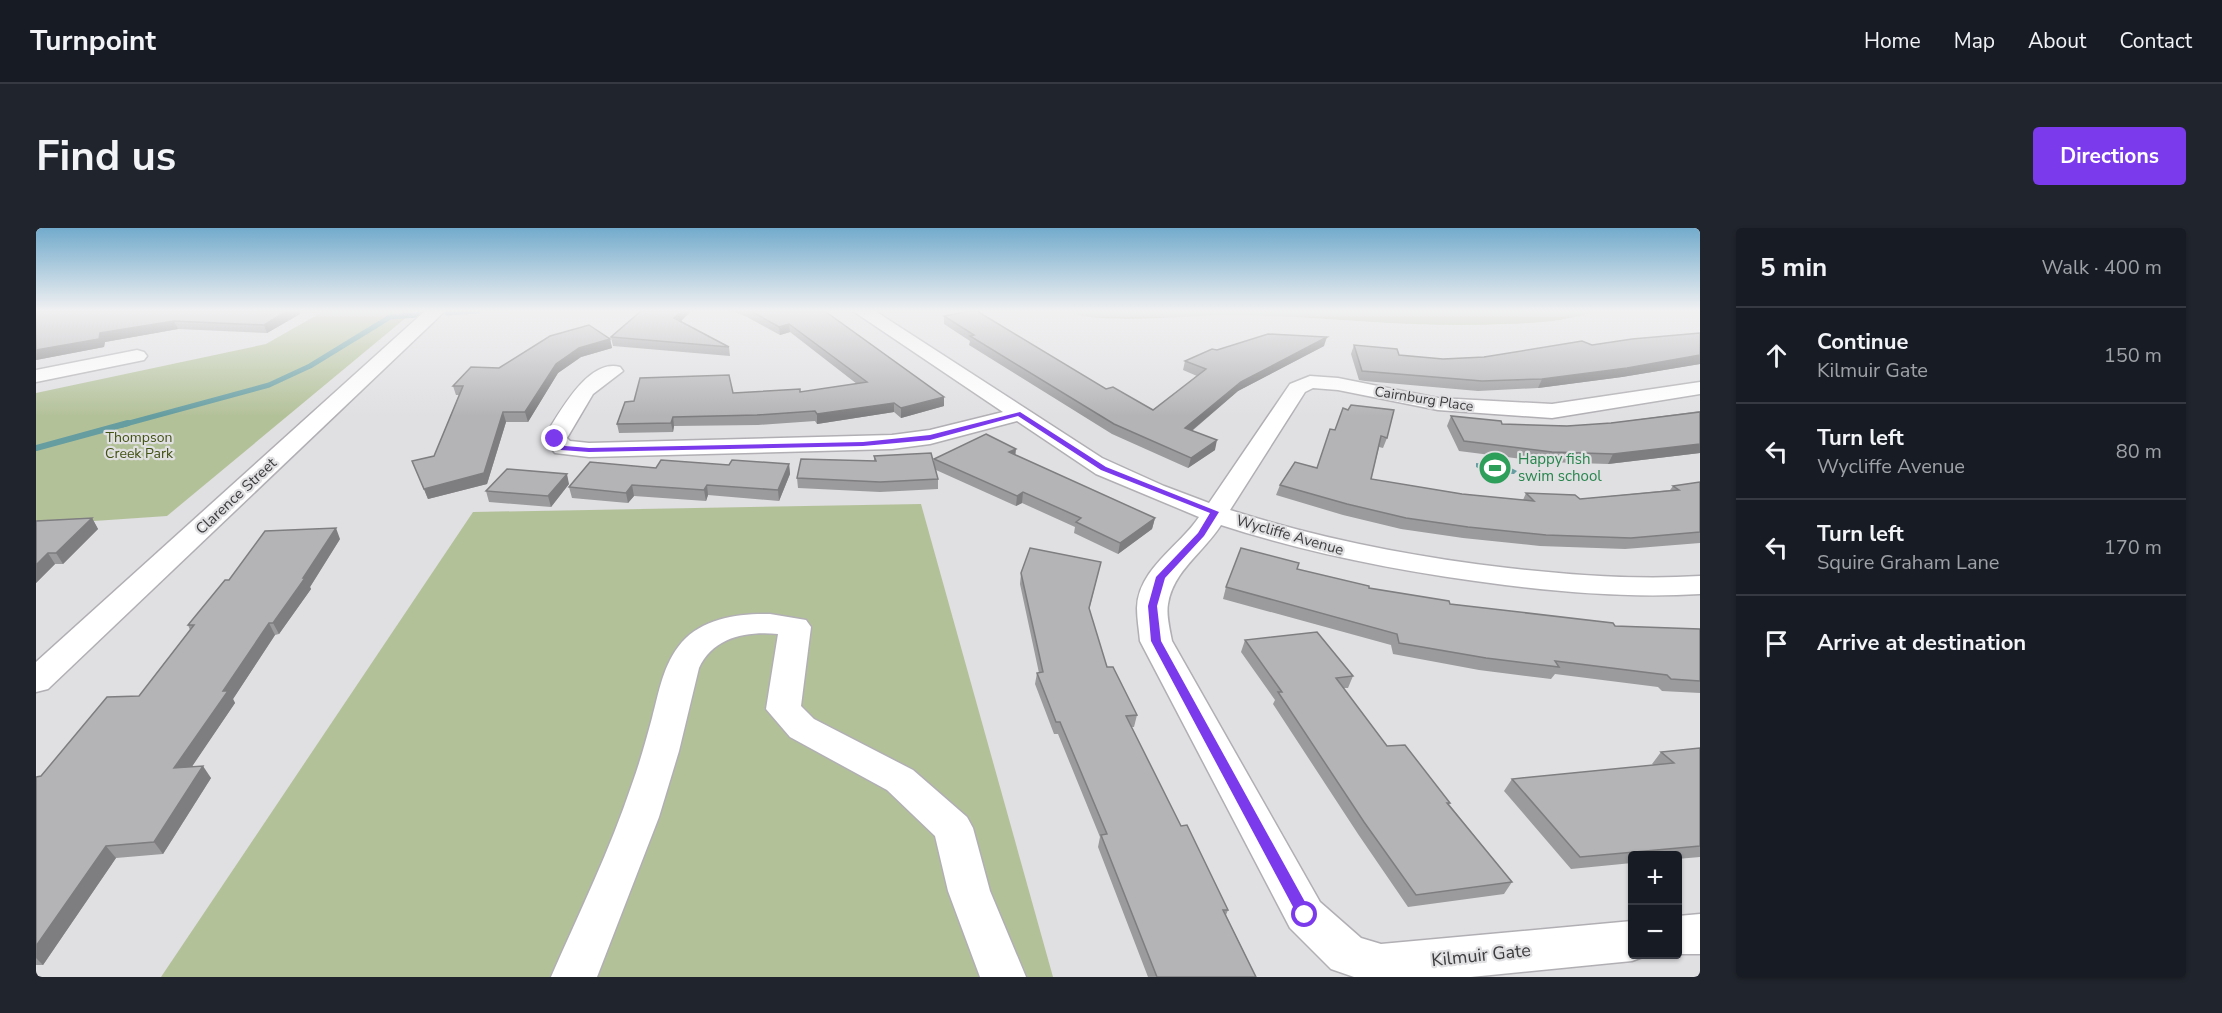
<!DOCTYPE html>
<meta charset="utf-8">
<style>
:root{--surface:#171b24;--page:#20242c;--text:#f1f3f6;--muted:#9ea1a6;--line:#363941;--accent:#7c3aed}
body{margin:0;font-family:"Nunito Sans",sans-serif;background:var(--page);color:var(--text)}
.controls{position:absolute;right:18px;bottom:18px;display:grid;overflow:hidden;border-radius:6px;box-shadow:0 2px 4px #0004}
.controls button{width:54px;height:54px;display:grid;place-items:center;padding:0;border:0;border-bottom:2px solid var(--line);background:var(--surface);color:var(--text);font:30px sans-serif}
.stop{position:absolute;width:18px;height:18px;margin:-14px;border:4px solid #7c3aed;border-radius:50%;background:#fff}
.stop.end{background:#7c3aed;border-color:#fff;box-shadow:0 2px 6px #0008}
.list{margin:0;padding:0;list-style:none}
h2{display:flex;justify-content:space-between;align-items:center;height:78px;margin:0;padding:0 24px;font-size:26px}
h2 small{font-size:20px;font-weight:400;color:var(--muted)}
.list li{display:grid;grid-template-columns:39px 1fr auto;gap:18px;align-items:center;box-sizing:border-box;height:96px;padding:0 24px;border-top:2px solid var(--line)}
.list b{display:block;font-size:22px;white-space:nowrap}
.list p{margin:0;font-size:20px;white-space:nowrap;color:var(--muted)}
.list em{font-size:20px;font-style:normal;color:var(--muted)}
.icon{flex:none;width:33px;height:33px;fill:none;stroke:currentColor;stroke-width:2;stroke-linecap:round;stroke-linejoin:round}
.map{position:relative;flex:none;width:1664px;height:749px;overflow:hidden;border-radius:6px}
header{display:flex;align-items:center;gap:36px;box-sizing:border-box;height:84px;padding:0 30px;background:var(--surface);border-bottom:2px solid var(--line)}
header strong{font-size:28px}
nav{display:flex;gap:33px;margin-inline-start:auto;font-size:21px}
.intro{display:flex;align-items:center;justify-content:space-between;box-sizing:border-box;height:144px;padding:0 36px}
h1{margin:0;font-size:42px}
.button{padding:15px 27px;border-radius:6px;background:var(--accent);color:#fff;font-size:21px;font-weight:700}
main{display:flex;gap:36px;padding:0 36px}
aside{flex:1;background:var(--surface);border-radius:6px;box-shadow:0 2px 4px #0004}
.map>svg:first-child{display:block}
.green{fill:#b3c199}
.water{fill:#659da1}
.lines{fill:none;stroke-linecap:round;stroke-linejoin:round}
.stream-far1{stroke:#659da1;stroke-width:5}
.stream{stroke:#659da1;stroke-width:6}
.minor-casing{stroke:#b1afb3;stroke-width:3}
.minor{fill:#fff;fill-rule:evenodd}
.wall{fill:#9b9a9d}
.shaded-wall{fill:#7e7d7f}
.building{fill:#b4b3b6;stroke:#7e7d7f;stroke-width:1.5}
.route{fill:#7c3aed}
.labels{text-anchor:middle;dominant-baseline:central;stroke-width:4.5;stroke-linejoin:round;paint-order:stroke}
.far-street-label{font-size:14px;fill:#3c3b3d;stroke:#e0dfe2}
.far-park-label{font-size:14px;fill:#405111;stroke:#e0dfe2}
.leisure-label{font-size:15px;fill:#27864d;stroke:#e0dfe2;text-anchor:start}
.street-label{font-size:15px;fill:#3c3b3d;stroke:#e0dfe2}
.near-street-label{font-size:18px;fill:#3c3b3d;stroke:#e0dfe2}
</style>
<header>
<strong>Turnpoint</strong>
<nav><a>Home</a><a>Map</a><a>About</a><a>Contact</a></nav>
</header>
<div class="intro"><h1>Find us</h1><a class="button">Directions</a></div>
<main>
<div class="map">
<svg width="1664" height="749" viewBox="0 0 1664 749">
<rect width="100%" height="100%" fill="#e0dfe2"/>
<!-- green -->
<g class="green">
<path d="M288 83H378L131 288 0 297V165L230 116Z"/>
<path d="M1032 83H1558C1530 94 1499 95 1468 96 1375 101 1283 87 1190 87 1155 87 1059 98 1032 83Z"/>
<path d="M885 276 1017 749H125L437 284Z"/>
</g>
<!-- water -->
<path class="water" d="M1440 235 1471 238 1481 243 1478 246 1451 245 1440 239Z"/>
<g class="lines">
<!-- stream-far1 -->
<g class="stream-far1">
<path d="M411 85 441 83"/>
<path d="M86 197 233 157 274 138 354 89 382 87"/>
</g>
<!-- stream -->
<path class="stream" d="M0 220 92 195"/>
<!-- minor casing -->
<g class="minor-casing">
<g id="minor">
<path d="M389 83H409L12 461 0 464V434Z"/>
<path d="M817 83H839L1066 230 1128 258 1173 275 1254 156 1274 148 1302 150 1402 170 1516 176 1664 154V166L1516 190 1402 182 1302 162 1277 160 1269 164 1194 282C1285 311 1377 329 1472 340 1536 347 1600 352 1664 348V366C1599 370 1534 365 1469 357 1373 345 1277 327 1185 297 1168 324 1137 343 1132 376 1130 387 1134 402 1136 413L1284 674 1325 710 1345 716 1596 693V726L1612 727 1596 733 1435 749H1318L1295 741 1254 700 1104 413C1103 402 1101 391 1101 380 1102 341 1144 318 1163 289L1060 246 981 193 894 216 856 221 553 229 519 225 507 211C522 188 551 130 584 139L587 143 557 166 531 210 534 213 553 215 856 207 894 202 967 184Z"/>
<path d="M101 122 108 124 111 128 108 132 0 154V142Z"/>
<path d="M734 386 770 392 775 399 765 478 778 491 877 542 931 589 937 600 954 663 990 749H944L912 663 899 608 851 562 754 509 730 481 742 406C711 403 677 409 663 440L643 523 623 589 561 749H515C543 685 574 622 596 556 604 534 610 512 616 490 623 464 627 436 646 414 667 390 704 385 734 386Z"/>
<path d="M1664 686V726H1638H1642V688Z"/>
</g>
</g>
<!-- minor -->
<use href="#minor" class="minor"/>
</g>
<!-- wall -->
<g class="wall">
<path d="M0 83H263L264 86 231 105 142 101 69 114 68 119 0 132Z"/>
<path d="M605 83H655L645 93 693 119 694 128 577 118 575 109Z"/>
<path d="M696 83H788L908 178 865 190 858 184 781 196 779 193 722 197 638 198 637 204 583 205 581 196 598 173 697 165 764 164 821 156 754 104 744 107 711 89Z"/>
<path d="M908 88 1117 182 1161 148 1147 142 1149 133 1181 122 1288 118 1202 163 1156 203 1179 222 1152 240 1076 206 933 117 934 113 908 96Z"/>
<path d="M1664 105V136L1586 149 1502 160 1442 163 1329 153 1323 152 1315 126 1318 117 1363 127 1407 131 1448 129Z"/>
<path d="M574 111 576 120 545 129 522 145 492 194H470L451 256 392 271 376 233 398 228 423 167H420L417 158 463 140Z"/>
<path d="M1664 183V225L1572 236 1510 234 1423 223 1411 198 1415 188 1466 196 1531 198 1575 195Z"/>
<path d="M1299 202 1351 210 1347 220 1343 219 1335 251 1426 266 1487 272 1490 265 1544 271 1634 262 1637 258 1664 254V315L1589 321 1504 318 1427 310 1365 301 1307 287 1240 267 1244 257 1281 240Z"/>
<path d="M979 227 1119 290 1116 301 1082 326 1038 305 1039 299 986 275 980 278 900 242 902 251V261L844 264 762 260 761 250 838 233V228L898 235V231Z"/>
<path d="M753 236 754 246 743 273 672 267 670 273 598 268 592 275 536 270 533 259 693 237Z"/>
<path d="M533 256 515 279 453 274 450 263Z"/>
<path d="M56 290 62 301 27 336H19L0 355V293Z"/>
<path d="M304 311 274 359 275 361 243 406 239 407 197 471 199 475 155 539 175 550 127 626 80 630 7 737H0V549L5 548 103 468 154 402 152 397 193 352Z"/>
<path d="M1065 334 1053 382 1071 439 1101 487 1098 499H1095L1145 598 1192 682 1190 687 1220 749H1112L1062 619 1064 609 1022 506H1018L999 456 1001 445H1003L984 356 985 345Z"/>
<path d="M1261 341 1333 360 1414 376 1579 398 1664 401V465L1626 463 1622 459 1519 446 1515 451 1443 442 1357 426 1355 417 1187 371 1190 359Z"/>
<path d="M1209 412 1317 448 1312 460H1307L1351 518 1414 575 1413 576 1476 654 1468 666 1372 679 1322 606 1237 476 1239 472 1205 424Z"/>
<path d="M1664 520V629L1641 631V627H1596V635L1535 641 1468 563 1476 551 1618 537 1616 536 1625 524Z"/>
</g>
<!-- shaded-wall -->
<g class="shaded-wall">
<path d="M251 83H263L264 86 231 105 228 97Z"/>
<path d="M646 83H655L639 99 638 90Z"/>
<path d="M138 93 142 101 69 114 68 119 0 132V122L64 105Z"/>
<path d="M753 96 754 104 744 107 743 99Z"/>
<path d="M1291 109 1288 118 1202 163 1147 210 1149 200 1205 154Z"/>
<path d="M574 111 576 120 545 129 522 145 492 194 489 184 520 136 543 120Z"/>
<path d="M1664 127V136L1586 149 1502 160 1506 151Z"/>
<path d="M908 169V178L865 190V180Z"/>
<path d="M858 175V184L781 196V186Z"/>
<path d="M467 184 470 194 451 256 392 271 388 261Z"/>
<path d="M637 189 638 198 637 204 635 195Z"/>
<path d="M1181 212 1179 222 1152 240 1155 230Z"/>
<path d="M1664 216V225L1572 236 1577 226Z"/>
<path d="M980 221 979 231 973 224Z"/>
<path d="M753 236 754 246 743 273 742 262Z"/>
<path d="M531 246 533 256 515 279 512 268Z"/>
<path d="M596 257 598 268 592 275 590 265Z"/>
<path d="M671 257 672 267 670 273 668 262Z"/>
<path d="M987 264 986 275 980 278 981 268Z"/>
<path d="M56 290 62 301 27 336 20 325Z"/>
<path d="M1119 290 1116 301 1082 326 1084 315Z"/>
<path d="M300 300 304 311 274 359 275 361 243 406 237 395Z"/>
<path d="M12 325 19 336 0 355V337Z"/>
<path d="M233 395 239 407 197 471 199 475 147 552 138 540 187 463Z"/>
<path d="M167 538 175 550 127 626 118 614Z"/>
<path d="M70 618 80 630 7 737 0 730V718Z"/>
</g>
<!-- building -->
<g class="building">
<path d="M0 83H251L228 97 138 93 64 105 63 111 0 122Z"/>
<path d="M605 83H646L638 90 693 119 575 109Z"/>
<path d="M715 83 790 84 908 169 865 180 858 175 781 186 779 183 721 187 637 189 635 195 581 196 589 174 598 173 604 150 693 147 697 165 764 161V164L831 154 753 96 743 99Z"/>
<path d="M933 83H941L1070 161 1077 159 1117 182 1170 141 1149 133 1176 121 1181 122 1232 106 1291 109 1205 154 1149 200 1181 212 1155 230 1078 196 934 108 938 107 908 88Z"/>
<path d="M553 97 574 111 543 120 520 136 489 184H467L448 245 388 261 376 233 398 228 427 158H417L435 139 463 140 514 108Z"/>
<path d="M1664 105V127L1591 140 1506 151 1446 153 1326 143 1318 117 1361 121 1363 127 1407 131 1448 129 1546 113 1556 117 1596 111Z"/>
<path d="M1315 177 1358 182 1351 210 1345 208 1335 251 1426 266 1498 273 1490 265 1539 267 1544 271 1643 262 1637 258 1664 254V304L1595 310 1510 307 1432 299 1370 290 1311 276 1244 257 1259 234 1281 240 1294 201 1299 202 1307 180 1312 182Z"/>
<path d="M1664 184V216L1577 226 1516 224 1428 213 1415 188 1465 193 1466 196 1531 198 1575 195Z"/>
<path d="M950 206 980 221 973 224 1119 290 1084 315 1040 294 1045 290 987 264 981 268 898 231Z"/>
<path d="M895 225 902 251 844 254 761 250 765 231 840 233 838 228Z"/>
<path d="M625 232 693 237 696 232 753 236 742 262 671 257 668 262 596 257 590 265 533 259 554 234 620 240Z"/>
<path d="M471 241 531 246 512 268 450 263Z"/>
<path d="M56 290 20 325H12L0 337V293Z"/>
<path d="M300 300 267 350H269L237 395H233L187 463H192L138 540 167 538 118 614 70 618 0 718V549L5 548 71 469 103 468 158 397H152L189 352H193L229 303Z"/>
<path d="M994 320 1065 334 1053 380 1071 439H1077L1101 487 1090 488 1145 598 1151 597 1192 682H1187L1220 749H1121L1065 607 1071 606 1024 494H1020L1001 445 1007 444 985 345Z"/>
<path d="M1205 320 1263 335 1261 341 1333 358V360L1413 373 1414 376 1577 395 1579 398 1664 401V453L1635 451 1631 447 1519 433 1523 439 1450 430 1363 415 1361 406 1190 359Z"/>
<path d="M1281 404 1317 448 1300 450 1351 518 1369 517 1414 575H1411L1476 654 1380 667 1328 594 1242 464H1246L1209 412Z"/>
<path d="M1664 520V618L1544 629 1476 551 1638 535 1625 524Z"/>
</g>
<!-- sky -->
<linearGradient id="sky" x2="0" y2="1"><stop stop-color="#73abcc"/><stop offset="0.44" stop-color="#f1f1f2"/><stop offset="1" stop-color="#f1f1f2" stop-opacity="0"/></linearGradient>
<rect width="1664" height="188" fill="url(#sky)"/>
<!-- route -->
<path class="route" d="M984 184 1070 239 1183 284 1168 308 1129 350 1121 378 1125 413 1274 683 1276 687 1274 692 1269 694 1264 692 1115 413 1112 378 1120 349 1162 305 1174 285 1065 242 982 188 894 212 827 218 553 224 525 222 515 211 522 209 529 218 553 220 827 214 894 207Z"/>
<!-- icons -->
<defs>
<g id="stadium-disc" transform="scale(1.725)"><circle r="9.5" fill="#2e9e5b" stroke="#e0dfe2"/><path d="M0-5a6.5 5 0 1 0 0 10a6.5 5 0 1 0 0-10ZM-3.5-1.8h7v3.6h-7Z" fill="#fff"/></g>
</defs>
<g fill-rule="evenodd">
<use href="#stadium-disc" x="1459" y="240"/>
</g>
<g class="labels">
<!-- far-street labels -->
<g class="far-street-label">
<text transform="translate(1388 171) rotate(9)">Cairnburg Place</text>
</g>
<!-- far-park labels -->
<g class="far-park-label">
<text x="103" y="209">Thompson<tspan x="103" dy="16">Creek Park</tspan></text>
</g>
<!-- leisure labels -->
<g class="leisure-label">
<text x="1482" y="231">Happy fish<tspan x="1482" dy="17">swim school</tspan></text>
</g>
<!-- street labels -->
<g class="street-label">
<text transform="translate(200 268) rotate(-43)">Clarence Street</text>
<text transform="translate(1254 307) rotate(16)">Wycliffe Avenue</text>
</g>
<!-- near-street labels -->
<g class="near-street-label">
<text transform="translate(1445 727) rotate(-6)">Kilmuir Gate</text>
</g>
</g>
</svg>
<div class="controls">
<button>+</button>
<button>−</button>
</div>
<div class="stop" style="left:1269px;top:687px"></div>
<div class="stop end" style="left:519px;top:211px"></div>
</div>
<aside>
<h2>5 min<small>Walk · 400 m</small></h2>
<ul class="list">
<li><svg class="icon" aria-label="ahead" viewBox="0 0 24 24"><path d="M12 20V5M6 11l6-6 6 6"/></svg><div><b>Continue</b><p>Kilmuir Gate</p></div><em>150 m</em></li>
<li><svg class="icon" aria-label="left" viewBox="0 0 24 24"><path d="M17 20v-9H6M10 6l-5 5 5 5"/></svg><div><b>Turn left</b><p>Wycliffe Avenue</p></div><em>80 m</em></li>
<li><svg class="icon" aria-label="left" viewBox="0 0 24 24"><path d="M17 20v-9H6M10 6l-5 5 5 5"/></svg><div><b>Turn left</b><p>Squire Graham Lane</p></div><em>170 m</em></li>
<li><svg class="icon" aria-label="arrive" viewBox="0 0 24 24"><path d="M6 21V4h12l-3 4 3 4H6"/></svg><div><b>Arrive at destination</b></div></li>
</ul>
</aside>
</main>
